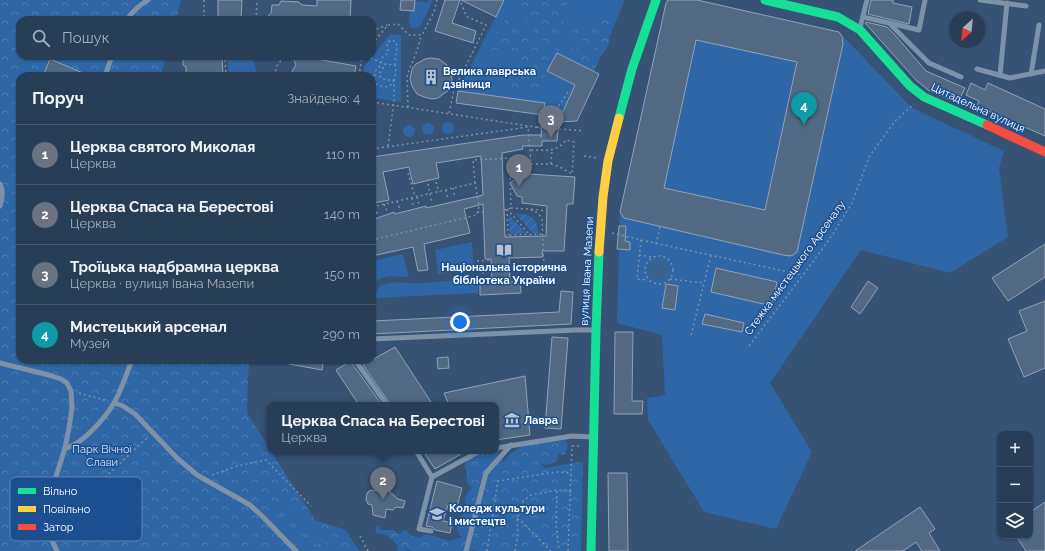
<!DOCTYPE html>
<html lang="uk">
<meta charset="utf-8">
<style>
:root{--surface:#283e57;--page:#344961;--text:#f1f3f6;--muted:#a5aeba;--line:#44576d;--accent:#b9c2ce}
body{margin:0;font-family:Raleway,sans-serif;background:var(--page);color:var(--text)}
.controls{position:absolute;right:12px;bottom:12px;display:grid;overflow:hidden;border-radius:8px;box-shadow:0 1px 3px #0004}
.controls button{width:36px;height:36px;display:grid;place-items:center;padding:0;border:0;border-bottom:1px solid var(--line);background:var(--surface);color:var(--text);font:20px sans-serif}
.compass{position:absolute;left:949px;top:12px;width:36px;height:36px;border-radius:50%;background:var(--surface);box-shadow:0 1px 3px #0004;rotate:207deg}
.you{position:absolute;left:460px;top:322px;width:14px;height:14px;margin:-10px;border:3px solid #fff;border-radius:50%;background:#1a73e8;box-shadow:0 0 0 6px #1a73e833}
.badge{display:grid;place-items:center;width:26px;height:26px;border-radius:50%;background:var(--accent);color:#fff;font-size:13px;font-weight:700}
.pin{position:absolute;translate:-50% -33px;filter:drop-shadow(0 1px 2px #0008)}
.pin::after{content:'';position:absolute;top:21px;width:14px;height:12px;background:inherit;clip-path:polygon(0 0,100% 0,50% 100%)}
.popup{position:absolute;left:267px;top:402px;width:232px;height:52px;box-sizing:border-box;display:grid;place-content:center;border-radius:8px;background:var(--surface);filter:drop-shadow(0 1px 3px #0005);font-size:13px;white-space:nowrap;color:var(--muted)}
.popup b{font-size:15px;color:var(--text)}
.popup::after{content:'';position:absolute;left:50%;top:100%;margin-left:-8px;border:8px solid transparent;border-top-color:var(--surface)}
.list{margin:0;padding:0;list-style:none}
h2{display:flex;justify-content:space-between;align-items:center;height:52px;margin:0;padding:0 16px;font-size:17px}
h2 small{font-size:13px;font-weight:400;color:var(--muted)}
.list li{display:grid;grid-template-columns:26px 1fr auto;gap:12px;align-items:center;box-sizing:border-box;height:60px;padding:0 16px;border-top:1px solid var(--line)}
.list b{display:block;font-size:15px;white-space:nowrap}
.list p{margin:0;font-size:13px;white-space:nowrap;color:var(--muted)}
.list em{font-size:13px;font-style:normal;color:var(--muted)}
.icon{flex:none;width:22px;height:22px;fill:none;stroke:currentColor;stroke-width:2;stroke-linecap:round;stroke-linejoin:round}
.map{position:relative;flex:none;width:1045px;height:551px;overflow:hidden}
.search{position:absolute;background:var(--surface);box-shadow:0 1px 3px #0004;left:16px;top:16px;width:360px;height:44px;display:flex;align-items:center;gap:10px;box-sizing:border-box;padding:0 14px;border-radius:12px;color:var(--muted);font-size:15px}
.panel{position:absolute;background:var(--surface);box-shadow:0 1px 3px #0004;left:16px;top:72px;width:360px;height:292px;border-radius:12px}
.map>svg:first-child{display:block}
.grass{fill:#2f66a5}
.forest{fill:url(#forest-crowns)}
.park{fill:url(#park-tufts)}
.garden{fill:url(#garden-furrows)}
.water{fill:#3b618d}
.building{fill:#526984;stroke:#92a2b6;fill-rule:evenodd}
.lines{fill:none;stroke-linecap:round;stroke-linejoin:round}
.path{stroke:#7d92a8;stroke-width:1.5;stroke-dasharray:2 3;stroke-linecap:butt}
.lane{stroke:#7d92a8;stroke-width:5}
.fast{stroke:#16e098;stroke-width:9}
.slow{stroke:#ffcf43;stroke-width:9}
.jam{stroke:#f24e42;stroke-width:9}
.labels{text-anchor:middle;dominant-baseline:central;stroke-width:3;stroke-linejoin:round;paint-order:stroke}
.poi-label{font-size:11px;font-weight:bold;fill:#fff;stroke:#1b4f8f;text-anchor:start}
.street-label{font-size:11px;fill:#fff;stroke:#1b4f8f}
.park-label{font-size:11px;fill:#cfe3fa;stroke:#1b4f8f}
.key{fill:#1b4f8f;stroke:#5f84b1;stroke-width:1}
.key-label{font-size:11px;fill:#fff}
</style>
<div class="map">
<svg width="1045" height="551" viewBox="0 0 1045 551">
<defs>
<pattern id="forest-crowns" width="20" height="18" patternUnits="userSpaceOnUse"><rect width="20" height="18" fill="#2f66a5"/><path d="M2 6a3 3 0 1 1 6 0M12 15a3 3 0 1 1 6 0" fill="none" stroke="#4e7db2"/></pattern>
<pattern id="park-tufts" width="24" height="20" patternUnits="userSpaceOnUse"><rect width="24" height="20" fill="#2f66a5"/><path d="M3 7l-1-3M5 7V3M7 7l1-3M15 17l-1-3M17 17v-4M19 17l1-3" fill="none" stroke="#4e7db2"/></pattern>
<pattern id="garden-furrows" width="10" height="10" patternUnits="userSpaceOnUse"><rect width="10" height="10" fill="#2f66a5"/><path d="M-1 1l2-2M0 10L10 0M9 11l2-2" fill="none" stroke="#4e7db2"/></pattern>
</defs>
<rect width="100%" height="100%" fill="#365274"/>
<!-- grass -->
<g class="grass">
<path d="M428 0H432L431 4 421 25C417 29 414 29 410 27L409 22 410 11H414V1L428 2Z"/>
<path d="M500 0H625L594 72 557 54 548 71 575 85 560 118 542 119 545 103 458 91 503 2Z"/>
<path d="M668 0H697L839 32 912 108 1004 151 999 168 1008 237 950 273 861 250 770 383 812 452 776 529 704 512 648 420 647 398 665 395 662 335 617 323 620 212 666 3Z"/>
<path d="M390 34 401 35V102L372 98V76H364V67Z"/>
<path d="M227 57 249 59 254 62 257 76H229Z"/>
<circle cx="448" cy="128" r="6"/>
<circle cx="428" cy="129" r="6"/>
<circle cx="409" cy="131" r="6"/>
<path d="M472 242 474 268 438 274 435 250Z"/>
<path d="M403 254 409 277C394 277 383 272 372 286V261Z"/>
<path d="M478 276V293L375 298C376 291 378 286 385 284 395 280 408 284 419 283 439 283 458 279 478 276Z"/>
</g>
<!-- forest -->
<g class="forest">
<path d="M0 0H181L176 20 161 19V20H20V56H166L161 76H20V360H250L248 374 247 413 270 449V451H271L315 520 346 530 357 548 360 551H0Z"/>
<path d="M505 0H566L569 3 564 5 560 11 566 17 560 19 566 25 565 33 558 35V41L567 42 572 49H578L586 56 595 57 598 55 596 50 590 45 591 40 586 43 581 40 579 46 575 39 566 35 569 28H579L590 24 596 30 599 26 597 20 602 15 611 21 612 33 606 36 610 40C607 49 604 54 597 60L595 70 589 66 580 64 577 58 571 57 566 51 558 52 552 45 542 41 534 31 530 24 521 18 514 7Z"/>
<path d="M505 11C512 15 514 16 514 25L519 26 525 30 526 35 532 36 537 43V49L541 48 549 56 545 72 552 77 544 75 545 89 541 91 527 90 520 96 512 95 507 89V85C513 79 516 81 522 76L518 74 515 70 519 65 514 60 507 58 505 51 497 49 493 53 485 51 483 46 489 42V36L493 31 498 32 503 31 499 25 505 22 503 17Z"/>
<path d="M470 74 476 77H481L484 86 479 91 472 89 470 82 466 79Z"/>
<path d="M565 440 568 445 565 455 559 454 557 461 547 465 541 464 545 468 572 463 583 462 581 551H475V549L470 551H412L405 548 407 551H397L398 546C393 540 386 532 377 534L375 529 377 526 382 530H393L399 534 406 529 410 535 419 538 426 534 450 541 457 538H462L457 531V522L466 510 473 508 471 504 466 507C464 498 465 494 472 488L466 482 467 471 464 467 471 453 475 451H496V450L499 451 497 457 504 461 511 453 524 445Z"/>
</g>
<!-- park -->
<path class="park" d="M287 502 333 551H300L268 518Z"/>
<!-- garden -->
<g class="garden">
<path d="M516 214C530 214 538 218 538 233H532Z"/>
<path d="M509 215 526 233 510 234Z"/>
</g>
<!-- water -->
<circle class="water" cx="659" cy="270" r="10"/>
<!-- building -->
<g class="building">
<path d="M218 0H242L241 20H218Z"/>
<path d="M317 0H351L350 20H264L271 13 272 5H279L281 1 299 2 302 5 317 6Z"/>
<path d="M401 0H415L414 11 400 10Z"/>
<path d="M445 0H460L452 23 476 31 473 43 435 31Z"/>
<path d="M461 0H504L496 17Z"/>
<path d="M668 0H697L839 32 842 36 843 44 797 252 793 255 790 256 783 255 624 218 620 212 666 3ZM696 40 797 62 765 210 664 188Z"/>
<path d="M871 0H893V3L912 7 909 24 868 14Z"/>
<path d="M866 22 887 27 895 35 926 71 965 88 958 103 928 90 916 80 865 23Z"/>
<path d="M557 53 599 74 577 121 559 122 557 141H542V146H522L523 149 502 153 505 237 546 236 547 206 522 203V197L517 196 510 183 519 176H525L529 174 575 177 573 204H567L564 251H542L543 257 509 258 510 282 520 281 521 293 480 295V283L492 282 491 259H485L483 204 464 209 470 233 424 244 428 270 418 271 413 247 372 256V220L394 212 395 214 426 206V208L483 195 481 156 436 163 439 178 413 184 409 167 383 172 389 200 374 203 372 193V157L523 135H541V137L542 119 560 118 575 85 547 71Z"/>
<path d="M183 56H222L223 76H192L186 75V67L183 65Z"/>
<path d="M300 56 356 66 354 76H294L292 71 296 65 294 61 296 58Z"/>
<path d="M430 58 439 59 447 65 450 70 452 79 450 89 438 98 432 99 424 97 417 94 412 86 410 79 412 69 416 64 425 59Z"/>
<path d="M50 59 90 76H43Z"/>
<path d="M971 83 985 90 988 83 1045 109V136L977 106 979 101 966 95Z"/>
<path d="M458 91 545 103 543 115 456 103Z"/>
<path d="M619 226H626L625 241 630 242V250L617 249Z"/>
<path d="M1045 244V277L1008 301 992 278Z"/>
<path d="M716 268 777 282 772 306 711 292Z"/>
<path d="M868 281 878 288 860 314 851 307Z"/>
<path d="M666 284 678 286 675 310 662 308Z"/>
<path d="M561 291 573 292 571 324 372 334V321L559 312Z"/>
<path d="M1045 301V368L1024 377 1008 339 1027 331 1019 311Z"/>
<path d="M705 314 744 323 742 332 702 324Z"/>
<path d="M615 332H633L632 401H643L642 414H614Z"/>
<path d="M552 337 568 338 561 429 545 428Z"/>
<path d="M395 347 433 405H391L363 365Z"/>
<path d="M448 357 449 368 438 369 437 358Z"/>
<path d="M289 360H324L322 370 289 364Z"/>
<path d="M350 361 356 369 382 405H359L336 370Z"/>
<path d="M525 376 530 435 496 440V405H449L444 393Z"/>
<path d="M423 451H466L435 469Z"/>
<path d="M608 473H627L628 551H609Z"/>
<path d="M437 481 462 488 457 507 448 505 443 521 452 523 450 533 435 530 432 527 426 526Z"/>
<path d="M380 482 391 485 390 492 398 499 405 501 403 508 396 507 393 510 386 509 385 518 373 515 372 505 368 504 366 500 367 493 371 490 375 491Z"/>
<path d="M1045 502V551H1026L1016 536H1030V512Z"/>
<path d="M920 507 935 529 929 533 940 551H922L916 542 903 551H855Z"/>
</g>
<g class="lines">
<!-- path -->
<g class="path">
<path d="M204 0V20"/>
<path d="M256 20 257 0"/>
<path d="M372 31 387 25"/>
<path d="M372 44 388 25 398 24 409 35H422L434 12 437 0"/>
<path d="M366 56 371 58 384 64 395 65 396 72 394 80H386L381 78 379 74 383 68 384 64"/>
<path d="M225 60 226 76"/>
<path d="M236 76 241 74 246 76"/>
<path d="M274 76 277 66 284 56"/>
<path d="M359 76 362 56"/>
<path d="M394 80 390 86 384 87 376 84 374 78 376 70 380 66 382 58 388 53 387 43 391 40 396 42C398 50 395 57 395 65"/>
<path d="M372 102 542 128"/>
<path d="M408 107 407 75 417 51 421 36"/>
<path d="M449 113 454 90 486 25 466 16 460 0"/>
<path d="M538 128 540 117 552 116 568 92"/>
<path d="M559 129 584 131"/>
<path d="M388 146 394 101V80"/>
<path d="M372 149 528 127 531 164 515 165 510 173 511 208 529 209 538 213 542 219 544 267 543 270"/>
<path d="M531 150C545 150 556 153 566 140L574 142 572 174 560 167 551 164H531"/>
<path d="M584 156 597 158"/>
<path d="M551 164 552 150"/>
<path d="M408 173 415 197"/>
<path d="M427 179 432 204"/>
<path d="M436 182 439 192"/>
<path d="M475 183 473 160 531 157"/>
<path d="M453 188 455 198"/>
<path d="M446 190 448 200"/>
<path d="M417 197 419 205"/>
<path d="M412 198 413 207"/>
<path d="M397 201 400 210"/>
<path d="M384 204 387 211"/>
<path d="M372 207 475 183 479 206 477 215 372 240"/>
<path d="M375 207 377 214"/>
<path d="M507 209 529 234V236"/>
<path d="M507 209 508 235"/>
<path d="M531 209 547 211"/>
<path d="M504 210 511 208"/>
<path d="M477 212H483"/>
<path d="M612 233 641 240 802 275"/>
<path d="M505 237 508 235 543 234"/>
<path d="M641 240 637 279 648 280"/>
<path d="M656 244 660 227"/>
<path d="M639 255 653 257"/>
<circle cx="659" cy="270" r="14"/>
<path d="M477 261 491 260"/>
<path d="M483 272 484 283"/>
<path d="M670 279 703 283"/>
<path d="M691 335 711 255"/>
<path d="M749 346 815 259 833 234 852 203 869 157 895 121 914 104"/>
<path d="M79 393 108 401"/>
<path d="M212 475 237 466 266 460 311 506"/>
<path d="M557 491 556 524 559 551"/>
<path d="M57 506 74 507 148 437"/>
<path d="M517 519 521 521 551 551"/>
<path d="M360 536 368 551"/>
<path d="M487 551 498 481 557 472 571 473"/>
<path d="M515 551 518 534 517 519 523 501 531 495 557 490 571 492"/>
<path d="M568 551 572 446H582"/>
</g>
<!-- lane -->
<g class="lane">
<path d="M980 0 1026 6"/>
<path d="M863 17 889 23 929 63 961 77"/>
<path d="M127 20C132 11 140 5 148 0"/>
<path d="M890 23 919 30 925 0"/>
<path d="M860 28 867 0"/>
<path d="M977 69 1010 78 1045 71"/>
<path d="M1031 74 1039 25"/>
<path d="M1000 75 1007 3"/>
<path d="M105 76 112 56"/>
<path d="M0 184C4 191 2 199 0 206"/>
<path d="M372 339 576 330H595"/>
<path d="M355 360 387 405"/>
<path d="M0 363 8 365 49 375 61 379 67 383 71 391 72 408 69 428 65 448 53 486 47 530 57 551"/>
<path d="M115 403 123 406 135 414 177 458 197 475 250 505 262 516 296 551"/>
<path d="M65 448C82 445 105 418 114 403 121 391 127 373 132 360"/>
<path d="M496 448 572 436 592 437"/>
<path d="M416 451 432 477"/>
<path d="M432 477 480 451"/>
<path d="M431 531 419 529 432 477"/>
<path d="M466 551 486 473 511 445"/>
</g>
<!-- fast -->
<g class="fast">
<path d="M765 0 838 17 860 30 910 86 924 97 987 125"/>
<path d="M619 118 632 69 656 0"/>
<path d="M591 551 596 330 599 252"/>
</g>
<!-- slow -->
<path class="slow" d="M599 252 603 197 608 161 619 118"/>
<!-- jam -->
<path class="jam" d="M987 125 1045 152"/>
</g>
<!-- icons -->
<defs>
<g id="building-bare" transform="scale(1.2)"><path d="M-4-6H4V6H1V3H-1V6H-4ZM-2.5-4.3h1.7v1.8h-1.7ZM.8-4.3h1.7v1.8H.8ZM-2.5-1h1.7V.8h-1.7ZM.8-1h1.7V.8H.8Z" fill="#b9c2ce" stroke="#1b4f8f" stroke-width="2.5" paint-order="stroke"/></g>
<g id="library-bare" transform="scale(1.2)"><path d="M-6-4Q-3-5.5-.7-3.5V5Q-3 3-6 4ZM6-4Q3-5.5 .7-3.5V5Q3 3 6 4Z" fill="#b9c2ce" stroke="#1b4f8f" stroke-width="2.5" paint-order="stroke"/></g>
<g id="museum-bare" transform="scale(1.2)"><path d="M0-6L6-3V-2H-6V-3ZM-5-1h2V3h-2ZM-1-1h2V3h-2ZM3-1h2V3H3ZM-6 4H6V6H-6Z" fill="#b9c2ce" stroke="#1b4f8f" stroke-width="2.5" paint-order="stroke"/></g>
<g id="university-bare" transform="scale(1.2)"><path d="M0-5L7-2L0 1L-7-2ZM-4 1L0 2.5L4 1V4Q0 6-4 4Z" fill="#b9c2ce" stroke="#1b4f8f" stroke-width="2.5" paint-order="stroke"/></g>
</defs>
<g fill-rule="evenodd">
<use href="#building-bare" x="431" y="77"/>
<use href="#library-bare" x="504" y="250"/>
<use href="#museum-bare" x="512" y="420"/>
<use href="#university-bare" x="437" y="514"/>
</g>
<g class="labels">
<!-- poi labels -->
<g class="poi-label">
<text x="443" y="71">Велика лаврська<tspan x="443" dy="13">дзвіниця</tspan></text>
<text x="504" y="267" text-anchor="middle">Національна історична<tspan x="504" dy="13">бібліотека України</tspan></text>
<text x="524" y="420">Лавра</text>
<text x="449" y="508">Коледж культури<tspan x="449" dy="13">і мистецтв</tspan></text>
</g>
<!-- street labels -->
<g class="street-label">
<text transform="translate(978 108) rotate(25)">Цитадельна вулиця</text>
<text transform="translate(795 268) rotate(-54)">Стежка мистецького Арсеналу</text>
<text transform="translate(587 271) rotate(-87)">вулиця Івана Мазепи</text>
</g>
<!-- park labels -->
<g class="park-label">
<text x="102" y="449">Парк Вічної<tspan x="102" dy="13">Слави</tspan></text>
</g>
</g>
<!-- legend -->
<rect x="10" y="477" width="132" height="64" rx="6" class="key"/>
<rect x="18" y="488" width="18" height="6" fill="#16e098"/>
<rect x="18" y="506" width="18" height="6" fill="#ffcf43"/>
<rect x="18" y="524" width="18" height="6" fill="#f24e42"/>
<g class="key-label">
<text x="43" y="495">Вільно</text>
<text x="43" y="513">Повільно</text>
<text x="43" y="531">Затор</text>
</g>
</svg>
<div class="controls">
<button>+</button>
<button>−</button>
<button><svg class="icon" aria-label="layers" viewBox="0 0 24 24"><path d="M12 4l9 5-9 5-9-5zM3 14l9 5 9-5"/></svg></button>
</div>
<svg class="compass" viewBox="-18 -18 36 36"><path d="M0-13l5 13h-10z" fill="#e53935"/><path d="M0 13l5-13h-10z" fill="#a5aeba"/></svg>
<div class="you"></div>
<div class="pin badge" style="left:519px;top:187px;background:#6b7280">1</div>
<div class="pin badge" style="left:383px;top:500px;background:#6b7280">2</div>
<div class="popup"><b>Церква Спаса на Берестові</b>Церква</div>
<div class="pin badge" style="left:551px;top:138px;background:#6b7280">3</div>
<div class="pin badge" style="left:804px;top:125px;background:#0f9aa8">4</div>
<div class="search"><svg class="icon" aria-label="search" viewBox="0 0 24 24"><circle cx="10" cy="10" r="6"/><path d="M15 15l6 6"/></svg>Пошук</div>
<section class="panel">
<h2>Поруч<small>Знайдено: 4</small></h2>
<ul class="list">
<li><span class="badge" style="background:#6b7280">1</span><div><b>Церква святого Миколая</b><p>Церква</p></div><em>110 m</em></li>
<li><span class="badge" style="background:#6b7280">2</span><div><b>Церква Спаса на Берестові</b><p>Церква</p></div><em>140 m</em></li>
<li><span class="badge" style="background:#6b7280">3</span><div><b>Троїцька надбрамна церква</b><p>Церква · вулиця Івана Мазепи</p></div><em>150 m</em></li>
<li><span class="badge" style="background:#0f9aa8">4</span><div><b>Мистецький арсенал</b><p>Музей</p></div><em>290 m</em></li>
</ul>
</section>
</div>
